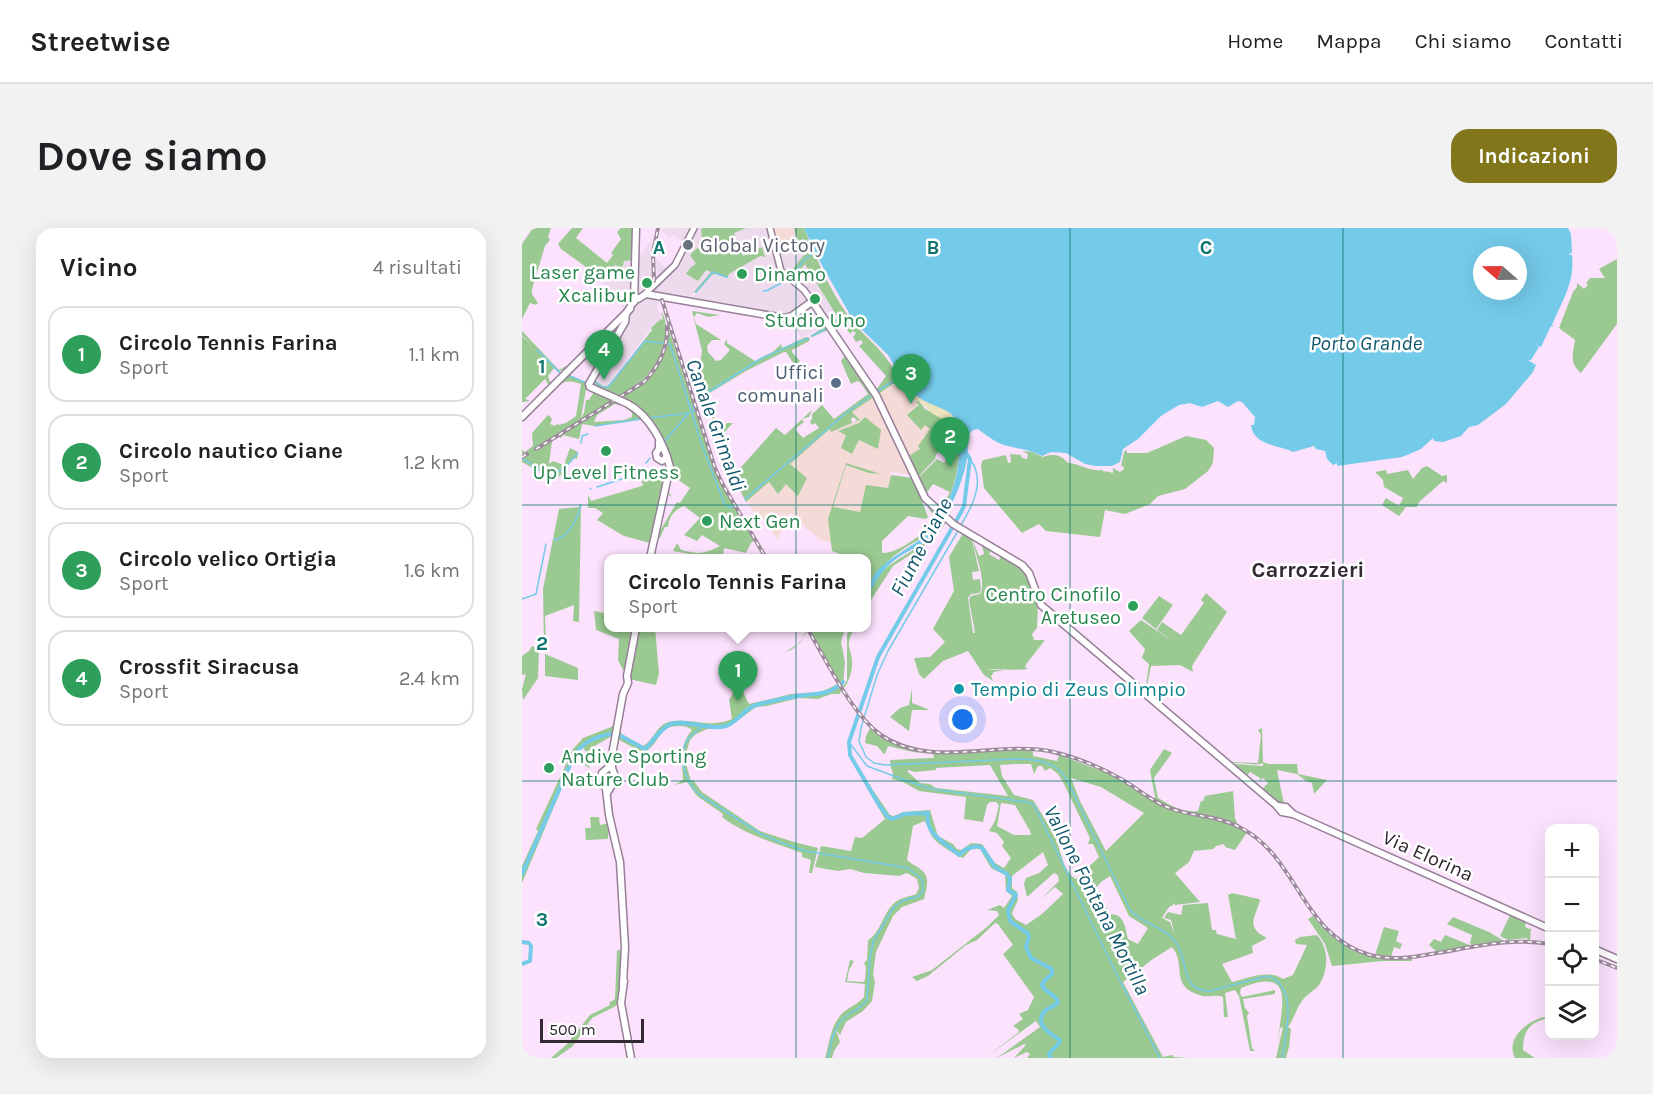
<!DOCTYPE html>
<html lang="it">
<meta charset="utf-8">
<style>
:root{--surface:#fff;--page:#f2f2f2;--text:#202124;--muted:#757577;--line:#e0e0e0;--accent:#817619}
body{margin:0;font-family:Karla,sans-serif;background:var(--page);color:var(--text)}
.controls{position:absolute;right:18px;bottom:18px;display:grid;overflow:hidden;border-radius:12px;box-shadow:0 6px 24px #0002}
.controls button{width:54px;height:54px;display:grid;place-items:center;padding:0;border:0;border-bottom:2px solid var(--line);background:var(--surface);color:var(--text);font:30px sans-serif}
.compass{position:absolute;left:951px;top:18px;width:54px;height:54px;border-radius:50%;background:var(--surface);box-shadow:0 6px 24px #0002;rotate:290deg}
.scale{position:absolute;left:18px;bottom:15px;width:104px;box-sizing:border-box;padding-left:6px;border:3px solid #332933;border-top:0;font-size:16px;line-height:21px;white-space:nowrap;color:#332933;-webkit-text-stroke:4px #fff;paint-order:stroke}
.you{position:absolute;left:441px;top:492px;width:21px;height:21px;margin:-15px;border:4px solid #fff;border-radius:50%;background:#1a73e8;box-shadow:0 0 0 9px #1a73e833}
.badge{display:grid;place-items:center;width:39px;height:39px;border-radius:50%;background:var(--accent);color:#fff;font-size:20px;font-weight:700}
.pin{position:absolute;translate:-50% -50px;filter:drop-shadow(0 2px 3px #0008)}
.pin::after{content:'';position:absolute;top:32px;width:21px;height:18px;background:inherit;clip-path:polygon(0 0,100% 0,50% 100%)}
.popup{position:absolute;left:82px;top:326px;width:267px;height:78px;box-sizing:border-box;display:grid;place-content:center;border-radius:12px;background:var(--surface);filter:drop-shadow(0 2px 4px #0005);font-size:20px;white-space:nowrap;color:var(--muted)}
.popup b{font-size:22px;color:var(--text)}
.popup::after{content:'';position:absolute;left:50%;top:100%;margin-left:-12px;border:12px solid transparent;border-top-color:var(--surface)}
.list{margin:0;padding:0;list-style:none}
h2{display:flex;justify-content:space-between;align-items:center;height:78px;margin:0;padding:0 24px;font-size:26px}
h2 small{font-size:20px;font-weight:400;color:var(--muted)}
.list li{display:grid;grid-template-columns:39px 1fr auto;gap:18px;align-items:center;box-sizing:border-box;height:96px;margin:0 12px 12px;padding:0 12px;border:2px solid var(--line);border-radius:18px}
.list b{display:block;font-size:22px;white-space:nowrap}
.list p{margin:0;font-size:20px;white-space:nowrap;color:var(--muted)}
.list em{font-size:20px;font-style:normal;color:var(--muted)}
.icon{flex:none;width:33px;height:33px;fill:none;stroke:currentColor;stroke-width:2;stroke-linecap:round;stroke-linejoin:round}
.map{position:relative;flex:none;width:1095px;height:830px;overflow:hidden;border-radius:18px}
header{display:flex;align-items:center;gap:36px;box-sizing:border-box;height:84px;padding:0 30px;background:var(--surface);border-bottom:2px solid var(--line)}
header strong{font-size:28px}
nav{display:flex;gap:33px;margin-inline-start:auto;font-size:21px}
.intro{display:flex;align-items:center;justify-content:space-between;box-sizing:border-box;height:144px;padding:0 36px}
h1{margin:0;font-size:42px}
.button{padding:15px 27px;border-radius:18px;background:var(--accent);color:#fff;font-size:21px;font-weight:700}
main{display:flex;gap:36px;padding:0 36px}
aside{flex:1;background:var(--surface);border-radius:18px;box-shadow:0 6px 24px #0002}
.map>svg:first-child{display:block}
.commercial{fill:#eddbed}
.industrial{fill:#f5dbd7}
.green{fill:#9ac992;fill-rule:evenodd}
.sand{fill:#ece2bd}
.water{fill:#74cae9;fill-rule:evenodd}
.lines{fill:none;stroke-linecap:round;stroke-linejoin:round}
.stream{stroke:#74cae9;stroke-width:1.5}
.river{stroke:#74cae9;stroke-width:4}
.secondary-casing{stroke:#967f97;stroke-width:8}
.primary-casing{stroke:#967f97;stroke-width:9}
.secondary{stroke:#fff;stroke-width:5}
.primary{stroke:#fff;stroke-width:6}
.rail-casing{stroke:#9d8a9d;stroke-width:4}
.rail{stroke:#fff;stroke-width:1.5;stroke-dasharray:4.5;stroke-linecap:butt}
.primary-bridge-casing{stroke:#967f97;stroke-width:9;stroke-linecap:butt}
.primary-bridge{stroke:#fff;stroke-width:6}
.grid{fill:none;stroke:#0f766e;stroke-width:1.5;stroke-opacity:0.55}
.worship-dot{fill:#6b7280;stroke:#fff;stroke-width:2}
.leisure-dot{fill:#2e9e5b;stroke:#fff;stroke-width:2}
.service-dot{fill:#5c6f8a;stroke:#fff;stroke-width:2}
.culture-dot{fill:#0f9aa8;stroke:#fff;stroke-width:2}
.labels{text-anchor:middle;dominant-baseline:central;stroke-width:5;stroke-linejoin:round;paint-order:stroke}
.worship-label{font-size:20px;fill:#5b616d;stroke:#fff;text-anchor:start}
.leisure-label{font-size:20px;fill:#27864d;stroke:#fff;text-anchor:start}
.service-label{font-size:20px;fill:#4e5e75;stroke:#fff;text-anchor:end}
.culture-label{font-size:20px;fill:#0d838f;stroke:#fff;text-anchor:start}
.street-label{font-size:20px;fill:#332933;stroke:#fff}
.water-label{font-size:21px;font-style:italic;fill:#10576d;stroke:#fff}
.quarter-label{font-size:22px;font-weight:bold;fill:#332933;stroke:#fff}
.grid-label{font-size:20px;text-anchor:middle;font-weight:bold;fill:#0f766e;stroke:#fff;stroke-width:5;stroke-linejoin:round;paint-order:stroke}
</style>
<header>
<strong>Streetwise</strong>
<nav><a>Home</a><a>Mappa</a><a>Chi siamo</a><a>Contatti</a></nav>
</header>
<div class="intro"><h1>Dove siamo</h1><a class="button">Indicazioni</a></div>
<main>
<aside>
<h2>Vicino<small>4 risultati</small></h2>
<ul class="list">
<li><span class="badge" style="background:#2e9e5b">1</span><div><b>Circolo Tennis Farina</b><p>Sport</p></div><em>1.1 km</em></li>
<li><span class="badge" style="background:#2e9e5b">2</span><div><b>Circolo nautico Ciane</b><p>Sport</p></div><em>1.2 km</em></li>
<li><span class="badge" style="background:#2e9e5b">3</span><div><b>Circolo velico Ortigia</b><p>Sport</p></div><em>1.6 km</em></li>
<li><span class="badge" style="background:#2e9e5b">4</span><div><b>Crossfit Siracusa</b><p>Sport</p></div><em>2.4 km</em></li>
</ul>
</aside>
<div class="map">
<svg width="1095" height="830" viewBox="0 0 1095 830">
<rect width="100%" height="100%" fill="#fce2fd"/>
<!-- commercial -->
<path class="commercial" d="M141 0H247L252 22 281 15 285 26 281 28 265 48 283 35 316 91 279 110 265 87 169 72 174 66 173 64 167 71 151 66 148 68 147 66 146 68H132V72L137 74 135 79 137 85 140 84 141 93 129 100 87 157 81 159 71 151 74 145 61 132 104 84 81 55 83 51 78 49 93 37 105 31 117 32 119 30 118 27 129 13 130 9 128 23 130 26 131 48 132 53 135 52 134 31 146 42 154 33 163 15 151 7 147 9 140 3Z"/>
<!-- industrial -->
<g class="industrial">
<path d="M250 0H272L277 16 255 22Z"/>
<path d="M371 156 374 157 382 164 386 166 398 177 408 201 397 218 399 221 390 247 369 244 366 260 338 284 310 315 297 311 268 285 255 311 240 290 237 293 225 272 309 201V203L335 193 337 191 330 184Z"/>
</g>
<!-- green -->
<g class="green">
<path d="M11 0H29L26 9 28 12 23 18 10 61V66L16 75 14 77 8 75 0 91V16Z"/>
<path d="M50 0H61L54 10 85 35 91 27 89 25 99 11 95 4 99 0H109L111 3 112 32 102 33 100 40 93 37 78 49 39 21 36 16Z"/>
<path d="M181 0H224L212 5 213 7 211 9 221 28 240 19 243 29 238 28 207 46 205 50 193 46 190 47 174 65 172 64 189 44 184 42 176 53 164 46 169 39 174 36 168 27 175 20 179 21 180 27 181 20 179 1Z"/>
<path d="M272 0H282C296 35 313 75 338 102 349 114 377 137 374 155L379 160 377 161 374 156H371L330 184 338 192 332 194 335 192 331 189 329 191 330 195 309 204 308 201 268 236 285 250 276 268 264 256 256 266 247 254 224 274 206 239 178 151 177 143 180 123 170 83 198 87 186 89 175 85 172 89 174 96 199 112H190L185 118 186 124 194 133 199 132 208 122 202 116 205 111V115L233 133 252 123 259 116 260 120 284 109 288 110 287 113 270 122V124L278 133 273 138 264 124H262L224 143 186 166V172L197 205 205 195H211L198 209 212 247 254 200 263 207 290 182 287 189 280 191 282 194 273 201 281 210 297 200 293 195 290 197 288 194 290 191V186L300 177 312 191 346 166 338 154 335 153 329 156 319 133 323 127 326 128 354 162 364 148 337 118 341 115 339 112 334 114 331 109 334 105 331 103 328 106 321 95 317 94 308 101 290 109 288 108 316 90 283 36 270 51 260 42 266 47 281 28 285 26 281 15 277 16Z"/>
<path d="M1095 31V96L1059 145C1047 135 1051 126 1053 112L1037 100 1051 64 1055 59V55L1062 61 1066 57 1064 55 1068 50H1083L1077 41Z"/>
<path d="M140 84C153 109 134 144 112 159L14 220 15 222 122 155 138 134 143 123 147 102 193 242 244 330H242L232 313 229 315 224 325 202 320 201 330H191L151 323 155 315 159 322C179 326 179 327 198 318L180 307 175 313 162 307 178 290 162 278C152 282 147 289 146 299H143L138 310 135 308 155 274 158 275 168 260 155 251 148 254 146 263 150 269 144 265 150 245 147 227 122 191 73 198 60 196 57 211 41 207 39 210 37 209 30 213 27 236 31 233 42 237 48 220 56 224 55 231 52 230 46 237 45 243 36 249 16 243 0 234V230L5 227 4 225 0 226V222L3 224 11 218 10 205 25 188 27 187 30 191 28 196 33 198 35 195 36 197 44 195 54 188 59 156C37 147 32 164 18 175L45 146 64 154 71 142 73 144 64 161 59 190 62 185 64 172H67L73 162 69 158 71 151 82 159 87 157 130 102 129 100 139 91 141 92ZM93 176 102 178 110 185V189L102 192 72 194 75 187Z"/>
<path d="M0 103 37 142 49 135H51L50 137 49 136 37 144 40 147 32 140 26 148 28 154 37 151 28 159 23 151 3 171 8 173 0 174V108L12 119 0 107Z"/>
<path d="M396 172 403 181 431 196 433 199 432 212 425 209 413 229 414 230 395 250 385 229 398 221 396 218 408 201 403 197 399 202 385 187 397 177 394 174Z"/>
<path d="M343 189 359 202 356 221 337 212 330 226 319 220 324 207 316 203 337 195Z"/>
<path d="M664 208 684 212 692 220 691 235 686 243 663 261 636 268 628 276 603 286 583 282 578 309 524 303 517 296 500 305 462 260 459 237 461 232 484 227 486 235 489 234 488 226 499 227 500 230 505 231 506 226 500 223 510 224 521 229C532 225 539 227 546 235 559 236 568 244 581 242L582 245 583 243 591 245V240L598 244 602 241V239L599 238 602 224 605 222V225H625Z"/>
<path d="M433 213 439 216C435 247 429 284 405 306 399 311 392 314 386 318 367 330 356 342 345 361V330H329L310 323 306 291 324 235 359 246 347 245 324 237 311 279 338 284 344 257 366 260 369 247 391 250 406 289 404 291 386 288 360 313V325C376 326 407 303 414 289L408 283 403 274H405L408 281 416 287 428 264 411 256 404 266 395 251 415 231 422 235Z"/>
<path d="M145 237 142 260 138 263 141 265 130 313 128 315 102 308 75 292 81 285 73 280H66V267L69 273 120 258 122 255 120 256 118 247 124 254Z"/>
<path d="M905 238 920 248 925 247V255L921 253 897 274 895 279H884L877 288 860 277 864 270 877 278 881 270 862 259 861 252 853 244 864 242 865 246 886 242 891 251 900 240Z"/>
<path d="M58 275 59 278 57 394 51 393 52 377 23 388 24 418H22L21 361 37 281 57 279Z"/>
<path d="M422 290 425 293 411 312 371 338 345 378C345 339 386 330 409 309 414 304 418 296 422 290Z"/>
<path d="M440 307H443L450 312 457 343 450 344 451 352 458 351 459 362 457 365 449 366 446 370 451 405H453L447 372 449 368 458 366C465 353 453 327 451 313L457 328 462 326 460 317 455 314 470 321 467 326 477 332 480 327 503 342 516 374 515 400 510 406 512 412H523L505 435 503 439 506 441C491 443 477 440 462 442H482L472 444 469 448 471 453 462 447 446 423 421 433 402 451 397 446 392 430 408 429 423 414 411 401 432 363 427 329Z"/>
<path d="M684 365 705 384 675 430 670 438 671 444 658 437 629 438 624 463 621 462 624 458 627 436 620 430 623 421 607 403 619 392 653 415 635 402 640 394 659 407 682 375 679 372Z"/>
<path d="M637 368 651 377 634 401 620 390Z"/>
<path d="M72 383 87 386V400H112L104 443 101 442 96 432 97 411 74 402Z"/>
<path d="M115 400H133L137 445 134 457 107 451Z"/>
<path d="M285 400H323L319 414 323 434 321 459 325 452V406L328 400H333C321 420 330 417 330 436 330 444 327 452 323 459L320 460 318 466H309L296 471 277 470 245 478 234 479 207 499 185 501 174 506 168 512 165 522 164 536 169 553 171 552 180 564 238 603 272 614 296 620 290 645H287L289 632 280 629V625C252 614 225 608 200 589L201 586 175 568 165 554 153 557 161 552C160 534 157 517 170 502 166 499 163 498 157 498 135 498 138 517 121 525L90 508 69 520 67 528 60 518 57 521 56 526 69 541 52 531 0 655V638L16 603 14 601 51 521 61 510 94 497 100 506 121 518C131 513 133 500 144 495 164 487 185 502 210 491L207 472 217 456 227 476 269 466 299 464 318 455 287 401C279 410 277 421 263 424L278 415Z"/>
<path d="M10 418 17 421 16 450 1 472 0 461 4 446 0 447V428L7 423Z"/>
<path d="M23 426 56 440V452L23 448Z"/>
<path d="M390 460V475L406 481 407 482H390L387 503 368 489 378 480 387 477Z"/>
<path d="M348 500 371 516 398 524 511 522V528L535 533 537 527 588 546 631 573 646 580 699 592 723 603 724 606 713 622 703 619 702 616 694 618 691 621 672 623 667 634 653 645 678 674 653 677 651 675V677L647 679 640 690 648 694 653 707 649 692 642 690 646 684 659 687 661 677 686 675 690 702H694L695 706 714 711 706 667 710 665 737 671 738 673C732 691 724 700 745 710L730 718 731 725 700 736 710 754C727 750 745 741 761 751L771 747 785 717 774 716 773 712 778 709 795 707C807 721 807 741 797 757 792 763 784 767 780 773 774 781 772 791 766 799L769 801 767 819 764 830H754L761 799 758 800 756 815C758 780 776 737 719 760L718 765 720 769 753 762V766L721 771 723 780 727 785 725 788 730 820 733 823H728L717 768 713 762 703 765 706 789H702L701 769C693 766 685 770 677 767 647 757 665 737 650 719L631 731 601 754 641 829 650 827 652 829 665 830H505L508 826 505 824 492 830 504 817 502 816 475 830 518 799 514 793 463 830 497 804 496 801 491 798 501 791 497 786 506 782 512 769 481 726 491 717 476 696 473 695 455 712 444 717 406 748 395 753 390 749 410 742 465 699 477 687 475 683 465 682 478 677 482 680 490 668 484 663 483 647 469 640 458 621H449L441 630C435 628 416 616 411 610 407 605 407 598 402 593L391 598 385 632C389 636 393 637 397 640 410 649 404 660 402 671L380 679 371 688 354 724 351 746 353 754 350 773 341 783 324 794 318 807 314 802 318 814 312 823 310 830H303C308 813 309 794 323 783 330 778 337 775 342 769L343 756 323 754 328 732 332 733 327 742 325 753 341 754 343 752 344 739 342 735 345 732 346 712C360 704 361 682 375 673 380 669 387 669 394 666L397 660 395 651 385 645 377 648 342 645 328 641 316 643 293 639 299 618 329 623 333 609 340 610 363 591 344 558 349 556 348 558 368 587 372 588 381 584 408 582 416 608 431 616 435 621 439 622 449 615 460 616 473 635 482 640 489 630 480 618 482 614 475 605 467 603 473 593 477 577 474 574H468L465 577 461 594 442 591 444 569 397 563 381 554 370 551 371 545 369 540 368 532 409 530H412L411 526 391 524 366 518 363 526 361 525 355 518 343 515 344 508ZM493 536H509L512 546 516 538H520L523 543 528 540 536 546 541 554 568 610 566 616H571L577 629 554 651C541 644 539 622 533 609 527 597 518 583 511 572L492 567 480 548 478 537ZM468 537 486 568 414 560 408 556 398 555 385 543 387 542 393 544 414 542V540ZM549 550 579 559 622 585 584 623 558 573ZM479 575 493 577 508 603 509 607H492L475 598ZM521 624 526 637 517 645 504 650 502 656 505 669 532 645 536 647 537 653 519 671 533 659 541 666 520 686 504 697C497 693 493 693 490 685L496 672 495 664 490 660V648ZM588 648 607 688 626 700 616 716 606 711C603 700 603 686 588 686L574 660 579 654Z"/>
<path d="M740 500 741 534 747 536H775L776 546 805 552 792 566 790 555 784 553 775 546 755 542 762 576 760 578 739 562 746 555 741 550 738 553V550L728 544 724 549 711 536 741 538V535C731 539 719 533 709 536L696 526 708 534 736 535 739 507 736 502Z"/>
<path d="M642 521 650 525 632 550 636 570C648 577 661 585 676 583L679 573H681L683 568 711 563 713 590 716 597 724 601 694 590 650 580 632 571 633 569 628 542Z"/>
<path d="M68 589H77L78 597 87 595 86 611 64 612 63 600H69Z"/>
<path d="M989 685 1004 694 1003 699 1007 701 1009 700 1008 713 982 714 915 724 907 717 912 711 919 714 923 707 950 718 948 715 950 707 925 696 931 689 967 704 982 713 1005 712 1006 710 986 712 978 708Z"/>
<path d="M791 688C815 720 850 734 890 731V733H861L810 738 803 716 786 691Z"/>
<path d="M862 699 877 703 874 713 880 716 878 721 872 719 869 729 853 727Z"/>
<path d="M95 722 101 723 98 774 92 779 70 790 51 818 34 830H29L45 816 68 787 88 777 87 775 93 771Z"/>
<path d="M1027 788V790C1008 794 1001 802 1001 822L1013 830H993C982 809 1009 790 1027 788Z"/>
</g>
<!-- sand -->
<path class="sand" d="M374 155H387C390 172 413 176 425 183 433 188 436 197 441 203L437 211 439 216 432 212 431 202 432 199 431 196 411 186 396 172 394 174 386 166 378 162 379 160Z"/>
<!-- water -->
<path class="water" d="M282 0H1046L1049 6 1050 25 1046 26 1050 27C1053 55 1040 73 1030 97L1032 99 1029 98 1019 119 1014 117 1017 119 1009 132H1006L1014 137 1011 144 984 176 956 197 947 199 939 208 921 214 912 213 911 210 899 221 880 229 815 238V235L811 237 805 231 803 223 794 221 792 218 771 224C758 217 731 218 729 197H732L733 189 720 174 716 173 706 179 696 173 680 179 668 175 657 177 639 188 616 211 601 221 598 234 590 238H573L563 236 544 225 529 224 520 228C508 221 495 221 482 217 471 213 464 207 456 201L451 202 444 209C453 232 427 289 410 307 402 316 390 321 380 327 363 337 353 353 345 370 345 336 384 325 405 306 427 286 442 236 436 208L441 203C436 197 433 187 425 183 412 176 389 172 387 154L381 152 366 127 337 99 327 85 297 32ZM960 27H996V63H960Z"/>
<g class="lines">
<!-- stream -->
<g class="stream">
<path d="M270 48 283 31 293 24"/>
<path d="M241 63H244L267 51"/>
<path d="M174 64 191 44 205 49"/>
<path d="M309 98 318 91 328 86"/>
<path d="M290 108 305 100"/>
<path d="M15 122 40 147"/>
<path d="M46 147 66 156"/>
<path d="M71 152 80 159H86L123 113 148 116 180 217 202 275 207 279 213 278"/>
<path d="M354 164 370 154H387"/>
<path d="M184 171 183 166 240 130 286 110"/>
<path d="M170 184 172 183 171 175"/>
<path d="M127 190 167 185"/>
<path d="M73 198 119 191"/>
<path d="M142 214 166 186"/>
<path d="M59 215 60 208 66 206"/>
<path d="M0 230C9 236 27 249 38 243 45 240 51 230 56 225"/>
<path d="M124 235 128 230"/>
<path d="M119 242 120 239"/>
<path d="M75 259 115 246"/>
<path d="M68 261H69"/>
<path d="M223 271 324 185 350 167"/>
<path d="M439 297C451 277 464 252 448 231"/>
<path d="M437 301 366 423 355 447 339 500 337 513 344 529 352 535 363 537 493 531C513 531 533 533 544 550L608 682C622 698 645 698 656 718 667 737 658 762 688 763L745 748C777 757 764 806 760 830"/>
<path d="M32 312C48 309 55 291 59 277"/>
<path d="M0 371 14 366 24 316"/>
<path d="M181 498C176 502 170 506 166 511 154 527 164 556 178 567L239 606 260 615 284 623 386 640 400 651 401 663 397 668 380 673 371 680 351 714 348 730 345 772C339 781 330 783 322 790 311 799 309 817 306 830"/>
<path d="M327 514 345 538 388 554 410 561 505 574 512 577 597 751 638 830"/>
</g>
<!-- river -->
<g class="river">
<path d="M444 225 448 231 442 278 438 286 356 429 327 514 328 527 357 577 366 589 370 591 383 586 406 585C402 607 425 615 437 627L444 621 455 618 460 620 473 639 485 646 488 651 486 662 494 667 486 682 488 693 505 705 507 708 504 719 509 730 530 741V746L522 753 520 757C524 766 534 766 536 774 532 779 528 779 524 782 510 795 528 806 538 812 537 818 529 821 527 827L529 830"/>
<path d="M0 646 51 530C60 513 75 508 93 505L123 521C131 514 138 500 149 496 167 491 186 503 204 498 216 494 223 480 234 477 246 474 258 471 270 469 288 465 307 469 321 454"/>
<path d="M0 714 7 715 9 718 8 733 0 736"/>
</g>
<!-- secondary casing -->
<g class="secondary-casing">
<g id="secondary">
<path d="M248 0 259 43 282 62 292 76"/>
<path d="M123 66 153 37 172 0"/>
</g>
</g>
<!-- primary casing -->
<g class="primary-casing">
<g id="primary">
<path d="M116 71 124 66 262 90 270 88 288 75 292 76 354 167 403 270 431 296 500 337 507 345 519 377 754 577 760 584 771 586"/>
<path d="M112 74 114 0"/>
<path d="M93 170 68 159 67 156 103 94 104 86 113 71 116 70"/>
<path d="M106 176C128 188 142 216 148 239L128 330"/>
<path d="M0 189 108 81"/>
<path d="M137 214V221L134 225 135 230 140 233 145 229"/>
<path d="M90 527 86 540 80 545 79 550 84 561 87 587 98 634 103 719 101 756"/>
<path d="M85 565 94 551 90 540V527L101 466 106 455 105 448 114 400"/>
<path d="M756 578 764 579 771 586 1028 701"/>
<path d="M1072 721 1095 731"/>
<path d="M102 753 99 775 109 830"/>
</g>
</g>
<!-- secondary -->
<use href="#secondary" class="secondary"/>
<!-- primary -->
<use href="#primary" class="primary"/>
<!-- rail casing -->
<g class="rail-casing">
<g id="rail">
<path d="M132 53 131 24 136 0"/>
<path d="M140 72 193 240 201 257 244 330"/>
<path d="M14 221 122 154C137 138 146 120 145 99"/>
<path d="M0 229 5 226"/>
<path d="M285 400C304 431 329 486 359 507 409 541 472 513 527 523 551 528 578 539 599 551 615 560 628 572 645 579 669 589 696 587 719 600 777 630 778 706 848 727 871 733 893 729 915 725 952 719 990 709 1028 716"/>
<path d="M1072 731 1095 740"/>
</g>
</g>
<!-- rail -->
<use href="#rail" class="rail"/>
<!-- primary-bridge casing -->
<g class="primary-bridge-casing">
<path id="primary-bridge" d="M93 170 106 176"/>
</g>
<!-- primary-bridge -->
<use href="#primary-bridge" class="primary-bridge"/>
</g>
<!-- grid -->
<path class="grid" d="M274 0V830M548 0V830M821 0V830M0 277H1095M0 553H1095"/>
<!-- markers -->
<circle class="worship-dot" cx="166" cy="17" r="6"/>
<g class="leisure-dot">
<circle cx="220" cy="46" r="6"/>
<circle cx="125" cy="55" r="6"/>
<circle cx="293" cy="71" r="6"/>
<circle cx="84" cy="223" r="6"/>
<circle cx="185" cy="293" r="6"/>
<circle cx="611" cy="378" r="6"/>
<circle cx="27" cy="540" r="6"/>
</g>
<circle class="service-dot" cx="314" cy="155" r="6"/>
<circle class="culture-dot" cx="437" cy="461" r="6"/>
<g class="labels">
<!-- worship labels -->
<g class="worship-label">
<text x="178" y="17">Global Victory</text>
</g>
<!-- leisure labels -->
<g class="leisure-label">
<text x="113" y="44" text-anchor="end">Laser game<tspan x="113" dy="23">Xcalibur</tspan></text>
<text x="232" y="46">Dinamo</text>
<text x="293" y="92" text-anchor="middle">Studio Uno</text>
<text x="84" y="244" text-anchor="middle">Up Level Fitness</text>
<text x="197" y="293">Next Gen</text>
<text x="599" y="366" text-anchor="end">Centro Cinofilo<tspan x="599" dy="23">Aretuseo</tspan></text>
<text x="39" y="528">Andive Sporting<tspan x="39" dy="23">Nature Club</tspan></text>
</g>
<!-- service labels -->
<g class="service-label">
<text x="302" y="144">Uffici<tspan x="302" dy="23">comunali</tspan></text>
</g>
<!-- culture labels -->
<g class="culture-label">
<text x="449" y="461">Tempio di Zeus Olimpio</text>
</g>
<!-- street labels -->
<g class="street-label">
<text transform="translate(906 628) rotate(24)">Via Elorina</text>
</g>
<!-- water labels -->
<g class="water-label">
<text x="844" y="115">Porto Grande</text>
<text transform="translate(194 197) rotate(70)">Canale Grimaldi</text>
<text transform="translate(399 319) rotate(-62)">Fiume Ciane</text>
<text transform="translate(575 672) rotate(63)">Vallone Fontana Mortilla</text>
</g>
<!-- quarter labels -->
<g class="quarter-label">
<text x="786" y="342">Carrozzieri</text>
</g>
</g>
<g class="grid-label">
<text x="137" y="26">A</text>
<text x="411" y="26">B</text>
<text x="684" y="26">C</text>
<text x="20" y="145">1</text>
<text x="20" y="422">2</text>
<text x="20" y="698">3</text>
</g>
</svg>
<div class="controls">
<button>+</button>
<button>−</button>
<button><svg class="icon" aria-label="locate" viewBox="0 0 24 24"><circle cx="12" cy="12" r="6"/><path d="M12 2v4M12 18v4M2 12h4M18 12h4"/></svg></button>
<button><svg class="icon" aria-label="layers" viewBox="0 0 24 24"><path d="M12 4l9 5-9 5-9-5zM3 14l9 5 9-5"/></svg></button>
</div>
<svg class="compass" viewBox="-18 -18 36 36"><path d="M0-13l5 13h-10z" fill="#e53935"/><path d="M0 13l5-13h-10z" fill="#757577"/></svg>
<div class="scale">500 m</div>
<div class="you"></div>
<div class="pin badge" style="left:216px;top:473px;background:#2e9e5b">1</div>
<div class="popup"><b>Circolo Tennis Farina</b>Sport</div>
<div class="pin badge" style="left:428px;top:239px;background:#2e9e5b">2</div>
<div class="pin badge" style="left:389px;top:176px;background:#2e9e5b">3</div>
<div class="pin badge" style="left:82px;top:152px;background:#2e9e5b">4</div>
</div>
</main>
